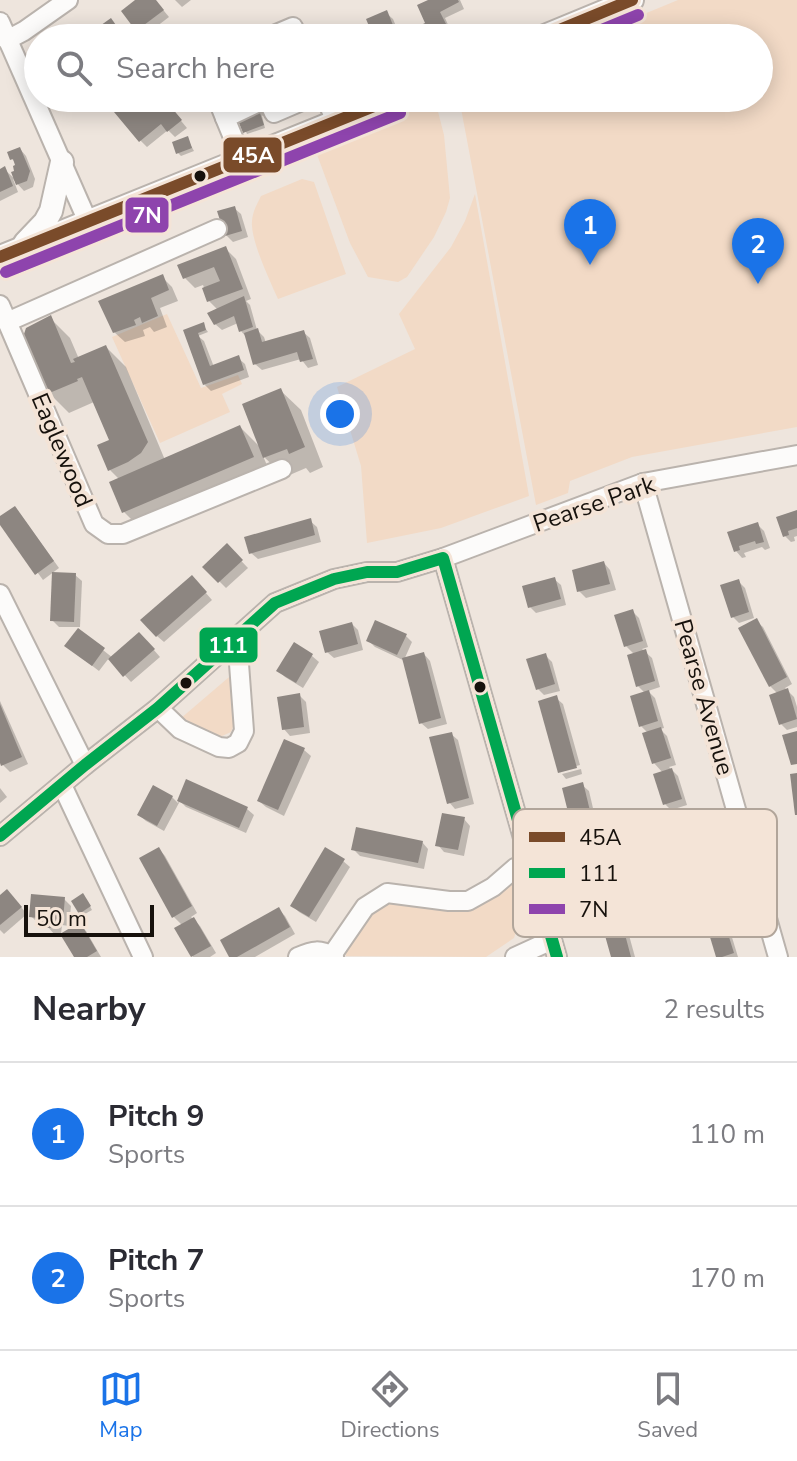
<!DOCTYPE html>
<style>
:root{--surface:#fff;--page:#f7f7f7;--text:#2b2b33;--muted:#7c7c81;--line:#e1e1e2;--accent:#1a73e8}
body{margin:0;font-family:"Nunito Sans",sans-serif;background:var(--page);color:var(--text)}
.scale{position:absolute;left:24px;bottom:20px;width:130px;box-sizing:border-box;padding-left:8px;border:4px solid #16110c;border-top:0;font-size:22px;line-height:28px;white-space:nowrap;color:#16110c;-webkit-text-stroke:6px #f4e4d7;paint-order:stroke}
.you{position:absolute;left:340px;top:414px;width:28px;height:28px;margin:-20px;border:6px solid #fff;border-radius:50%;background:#1a73e8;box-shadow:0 0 0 12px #1a73e833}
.badge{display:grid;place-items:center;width:52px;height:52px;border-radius:50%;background:var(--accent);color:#fff;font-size:26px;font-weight:700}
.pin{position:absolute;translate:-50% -66px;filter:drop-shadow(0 2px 4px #0008)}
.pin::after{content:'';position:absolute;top:42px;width:28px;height:24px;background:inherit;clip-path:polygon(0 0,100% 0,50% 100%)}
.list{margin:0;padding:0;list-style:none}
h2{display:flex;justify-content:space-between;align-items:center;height:104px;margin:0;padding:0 32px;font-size:34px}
h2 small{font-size:26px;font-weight:400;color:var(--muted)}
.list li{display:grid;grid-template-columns:52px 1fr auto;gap:24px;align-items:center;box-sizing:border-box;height:144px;padding:0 32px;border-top:2px solid var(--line)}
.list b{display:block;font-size:30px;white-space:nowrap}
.list p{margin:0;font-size:26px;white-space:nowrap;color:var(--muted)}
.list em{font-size:26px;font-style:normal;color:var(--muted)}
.icon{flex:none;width:44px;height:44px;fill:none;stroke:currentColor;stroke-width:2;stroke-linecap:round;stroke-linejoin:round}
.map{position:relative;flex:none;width:797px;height:957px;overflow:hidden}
.search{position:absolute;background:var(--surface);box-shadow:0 4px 20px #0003;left:24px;right:24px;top:24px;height:88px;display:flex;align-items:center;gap:20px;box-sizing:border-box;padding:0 28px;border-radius:44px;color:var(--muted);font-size:30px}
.sheet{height:392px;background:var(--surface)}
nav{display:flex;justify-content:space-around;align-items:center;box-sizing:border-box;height:112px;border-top:2px solid var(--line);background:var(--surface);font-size:22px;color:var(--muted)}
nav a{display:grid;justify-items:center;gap:4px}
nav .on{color:var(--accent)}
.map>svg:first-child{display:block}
.green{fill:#f2dac6}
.shadow{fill:#0003}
.building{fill:#8d8681}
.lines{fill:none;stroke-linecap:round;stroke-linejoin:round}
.minor-casing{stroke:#bab3ad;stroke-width:22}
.major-casing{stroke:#bab3ad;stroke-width:26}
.minor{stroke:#fcfbfa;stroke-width:18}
.major{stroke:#fcfbfa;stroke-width:22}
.bus-1-casing{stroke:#f4e4d7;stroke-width:18}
.bus-2-casing{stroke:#f4e4d7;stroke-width:18}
.bus-3-casing{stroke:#f4e4d7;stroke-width:18}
.bus-1{stroke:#7a4b2a;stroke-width:12}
.bus-2{stroke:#00a651;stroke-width:12}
.bus-3{stroke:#8e44ad;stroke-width:12}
.bus-dot{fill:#16110c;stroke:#f4e4d7;stroke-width:3}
.labels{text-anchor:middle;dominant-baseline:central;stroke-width:8;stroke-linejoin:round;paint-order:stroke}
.street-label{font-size:24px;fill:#16110c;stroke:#f4e4d7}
.key{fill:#f4e4d7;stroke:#b1a59a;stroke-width:2}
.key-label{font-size:22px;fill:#16110c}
.line-badge{stroke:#f4e4d7;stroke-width:3}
.badge-label{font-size:22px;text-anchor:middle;font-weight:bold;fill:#fff}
</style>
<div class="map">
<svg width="797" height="957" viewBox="0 0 797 957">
<rect width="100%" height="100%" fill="#eee5dd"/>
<!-- green -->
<g class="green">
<path d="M678 0H797V427L632 457 570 481 568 493 536 505 459 98H759V38H586Z"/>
<path d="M435 100 444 135 450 198 446 212 434 237 407 277 398 282 368 277 350 243 316 152Z"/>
<path d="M302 179 314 182 346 274 278 299C270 281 253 245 252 226 251 215 256 206 261 196Z"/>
<path d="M475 194 529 496 441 528 367 543 361 466 337 387 415 349 399 314 451 247 465 221Z"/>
<path d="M167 314 201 388 238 375 242 384 222 394 230 412 160 443 112 337Z"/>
<path d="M235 672 236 719 231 732 222 736H213L180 719Z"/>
<path d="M516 877 520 889 523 910 514 938 486 957 346 956V947L370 911 386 901 468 908 482 904Z"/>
</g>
<!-- shadow -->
<g class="shadow">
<path d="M139 0H155L169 17 144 36 138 30Z"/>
<path d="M175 0H191L182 7Z"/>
<path d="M432 0H460L464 9 445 18 454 38H430L428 24Z"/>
<path d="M386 13 393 19 401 38H376Z"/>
<path d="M134 98H150L159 109 172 110 187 128 175 137 168 130 147 147 140 140Z"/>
<path d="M231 98H292L262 116 265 128 247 134Z"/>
<path d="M187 138 194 151 181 156 178 153Z"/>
<path d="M20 149 26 156 35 179 33 187 24 191 13 179 18 192 0 201V171L4 169 17 181 19 166 12 159Z"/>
<path d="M234 208 241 214 248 237 233 242 226 235Z"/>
<path d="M226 249 236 259 251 299 246 301 250 305 257 330 264 337 266 343 303 332 310 338 318 365 308 368 301 359 262 370 255 364 247 338 241 331 238 323 222 330 215 324 218 310 209 301 203 285 195 288 185 278Z"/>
<path d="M162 277 172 287 178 301 160 308 167 327 154 332 150 327 143 330 145 336 125 342 114 332Z"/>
<path d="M50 318 70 338 79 359 106 347 126 367 165 460 240 427 262 449 281 391 301 410 323 467 310 473 306 468 285 477 263 456 272 477 144 532 124 512 119 479 110 470 111 441 94 402 69 413 49 393Z"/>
<path d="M203 325 208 332 198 336 204 341 214 367 238 358 245 364 249 377 211 391 204 384 185 331Z"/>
<path d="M797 512V536L794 537 795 541 791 542 785 536Z"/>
<path d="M21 515 59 568 43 580 0 521V517Z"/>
<path d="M310 521 317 527 321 542 258 559 251 553Z"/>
<path d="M758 525 764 531 770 548 765 550 762 547 744 553 746 557 742 558 736 551 730 533Z"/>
<path d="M227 546 248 568 226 588 205 567Z"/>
<path d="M604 563 610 570 616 590 586 598 579 591Z"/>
<path d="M75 575 82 581 80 627H59L52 620Z"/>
<path d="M554 579 561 585 566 605 536 613 530 607Z"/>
<path d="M738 581 745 588 754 618 739 623 733 617Z"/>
<path d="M198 584 212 600 164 642 157 636Z"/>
<path d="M633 612 639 618 648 647 642 649 652 658 660 687 648 691 655 698 664 728 660 729 667 736 676 765 669 767 678 776 687 805 671 810 665 804 663 773 654 763 648 733 641 726 645 693 638 686 635 655 626 646Z"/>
<path d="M756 621 763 627 792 684 785 688 794 697 797 707V727L787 730 781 724 778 694 770 686Z"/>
<path d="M352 624 358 630 363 650 334 658 327 652Z"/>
<path d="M79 631 113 658 146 641 160 657 131 682 109 658 99 671 74 652Z"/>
<path d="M405 635 412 642 404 660 424 654 430 661 447 724 428 729 421 723 405 661 375 647 369 641Z"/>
<path d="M294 645 312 656 319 662 303 688 285 677 279 671Z"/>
<path d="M545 655 552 662 560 691 544 695 538 689Z"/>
<path d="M299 695 306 702 310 733 290 736 284 729Z"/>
<path d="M556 698 563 704 580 765 561 770V774Z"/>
<path d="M0 701 28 764 10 772 3 765 0 758Z"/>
<path d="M451 734 458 740 474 804 455 809 449 802Z"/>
<path d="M285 741 304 750 311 756 284 816 266 807 259 801Z"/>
<path d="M581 769 582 774 566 779 562 774Z"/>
<path d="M187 782 247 809 254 815 246 833 186 807 180 801 164 831 146 821 139 815 172 797 178 803Z"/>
<path d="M582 785 589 791 596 821 590 823 599 832 608 860 592 865 585 859 581 828 572 819Z"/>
<path d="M0 788 7 797 0 803Z"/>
<path d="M464 819 470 826 464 856 444 852 438 845Z"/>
<path d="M422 842 428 849 424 869 360 856 353 849Z"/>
<path d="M159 849 165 856 197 913 191 917 200 926 216 953 210 957H193L177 929 183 926 174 917Z"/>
<path d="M343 861 350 867 316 922 299 912 292 905Z"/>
<path d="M713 891 720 898 738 957H719Z"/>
<path d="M0 898 14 899 27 914 4 934 0 930Z"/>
<path d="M64 899 71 906 69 926 62 925 61 934H54L48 927V924L38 923 31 916Z"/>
<path d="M86 899 92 910 83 915 80 912Z"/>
<path d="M279 910 285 916 295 934 255 957H231Z"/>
<path d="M617 911 624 917 635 957H613Z"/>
<path d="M80 925 86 931 101 957H76Z"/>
</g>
<!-- building -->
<g class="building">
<path d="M135 0H156L164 10 136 31 121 11Z"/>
<path d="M428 0H458L459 2 440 12 450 32 436 38H427L421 25 425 23 417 5Z"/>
<path d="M387 10 398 38H374L366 19Z"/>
<path d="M111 18 125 38H84L97 28Z"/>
<path d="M350 26 355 38H333L332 34Z"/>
<path d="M131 98H151L159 107 166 101 182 120 167 132 161 124 139 142 114 112Z"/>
<path d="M229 98H282L260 113 264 125 243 133Z"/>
<path d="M188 136 192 148 176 154 172 142Z"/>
<path d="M20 147 30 171 27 181 16 185 11 172 14 171 13 166 15 165 13 159 10 160 7 152Z"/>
<path d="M5 166 13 186 0 192V169Z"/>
<path d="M235 206 242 231 225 236 217 211Z"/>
<path d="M226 246 243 289 207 302 202 288 220 281 214 267 183 279 177 265Z"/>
<path d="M163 274 169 290 151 298 158 316 142 323 140 317 134 320 136 325 113 333 98 301Z"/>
<path d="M244 296 253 327 239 332 234 316 214 325 207 313Z"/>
<path d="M51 315 71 363 75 362 73 359 106 345 148 442 141 453 128 462 108 471 97 445 109 440 82 377 77 379 78 381 47 394 25 340 24 334 26 328Z"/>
<path d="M204 322 206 330 198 333 210 366 239 355 244 370 203 385 183 330Z"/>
<path d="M258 328 262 342 304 330 313 359 300 362 297 352 253 365 244 333Z"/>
<path d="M281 388 305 447 289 454 287 449 263 458 242 404Z"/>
<path d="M240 425 254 457 122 513 109 482Z"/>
<path d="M15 506 54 561 35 575 0 525V516Z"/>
<path d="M797 510V528L788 531 789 535 783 537 776 517Z"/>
<path d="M311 518 315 535 249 554 244 537Z"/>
<path d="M758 522 764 542 756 544 755 541 739 546 740 550 734 552 727 532Z"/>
<path d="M227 543 243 560 218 583 202 567Z"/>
<path d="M604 561 610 584 577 592 572 570Z"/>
<path d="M52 572 76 573 74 622 50 621Z"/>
<path d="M192 575 207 592 156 637 140 620Z"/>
<path d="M555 577 561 599 528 608 522 586Z"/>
<path d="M739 579 749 612 731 618 720 585Z"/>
<path d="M633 609 643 641 624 647 614 615Z"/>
<path d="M757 618 787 677 769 687 738 628Z"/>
<path d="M375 620 407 634 397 655 366 641Z"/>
<path d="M352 622 358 644 325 653 319 631Z"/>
<path d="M78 628 105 648 92 666 64 646Z"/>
<path d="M139 632 155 649 123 677 108 659Z"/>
<path d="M294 642 313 654 296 683 276 671Z"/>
<path d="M646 649 655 681 636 687 627 655Z"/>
<path d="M424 652 441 718 419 724 402 658Z"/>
<path d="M546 653 555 684 536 690 526 659Z"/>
<path d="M788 688 797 719 779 725 769 695Z"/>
<path d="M649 690 658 721 639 727 630 696Z"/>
<path d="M300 693 304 727 282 730 277 697Z"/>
<path d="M557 695 577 768 558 773 538 701Z"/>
<path d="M0 704 22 757 1 766 0 763Z"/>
<path d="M661 727 671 758 652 764 642 733Z"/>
<path d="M797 731V764L791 765 782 735Z"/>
<path d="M452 732 469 798 447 804 429 737Z"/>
<path d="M284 739 305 748 278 810 257 801Z"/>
<path d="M672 768 682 799 663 805 653 774Z"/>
<path d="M797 773V815H795L790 774Z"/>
<path d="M186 779 248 807 239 828 177 801Z"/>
<path d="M583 782 591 815 570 820 562 788Z"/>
<path d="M153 785 173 796 157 826 137 815Z"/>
<path d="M442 813 465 817 458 850 435 846Z"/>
<path d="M356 827 423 841 418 863 351 850Z"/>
<path d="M159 847 192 906 172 918 139 858Z"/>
<path d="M325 847 345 859 309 917 290 906Z"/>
<path d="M7 889 22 907 0 925V895Z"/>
<path d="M714 889 734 953 722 957H716L697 894Z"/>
<path d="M83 893 91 906 79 914 71 901Z"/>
<path d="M31 894 65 897 63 920 56 919 55 928H46L47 919 29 917Z"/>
<path d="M279 907 290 927 237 957H229L220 940Z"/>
<path d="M618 908 623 927 631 957H611L604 932 599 914Z"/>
<path d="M194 917 211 946 191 957 174 928Z"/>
<path d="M80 922 97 951 87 957H74L60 934Z"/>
</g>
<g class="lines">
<!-- minor casing -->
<g class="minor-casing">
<g id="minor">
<path d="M0 22 88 222"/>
<path d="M267 38 293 27 298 38"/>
<path d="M7 40 24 31 68 0"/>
<path d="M217 98 225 118"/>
<path d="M267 98 274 113 309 98"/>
<path d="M326 98 336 122"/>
<path d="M242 159 225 118 267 98"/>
<path d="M0 305 94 524 108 534H123L282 469"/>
<path d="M7 322 217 229"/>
<path d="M643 483 778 957"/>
<path d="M443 558 557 957"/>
<path d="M0 594 85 765"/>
<path d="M158 708 180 729 219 747 229 748 238 743 244 731 237 637"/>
<path d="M62 785 143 957"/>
<path d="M0 836 85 765 158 708 275 603 334 579 367 572H397L443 558 643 483 797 455"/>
<path d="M332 955 365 907 387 893 449 901H468L493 887 515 868 530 861"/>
<path d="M298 957C313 950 320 949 334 957"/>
<path d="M515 957 552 940"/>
</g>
</g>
<!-- major casing -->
<g class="major-casing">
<g id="major">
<path d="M540 38 632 0"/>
<path d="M25 243 45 222 51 211 62 162"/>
<path d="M0 257 394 98"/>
</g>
</g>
<!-- minor -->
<use href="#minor" class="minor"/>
<!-- major -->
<use href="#major" class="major"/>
<!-- bus-1 casing -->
<g class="bus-1-casing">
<g id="bus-1">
<path d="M540 38 632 0"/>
<path d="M0 257 394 98"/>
</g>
</g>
<!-- bus-2 casing -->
<g class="bus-2-casing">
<path id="bus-2" d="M0 836 85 765 158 708 275 603 334 579 367 572H397L443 558 557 957"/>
</g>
<!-- bus-3 casing -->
<g class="bus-3-casing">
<g id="bus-3">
<path d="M582 38 638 15"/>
<path d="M6 272 400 113"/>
</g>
</g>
<!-- bus-1 -->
<use href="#bus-1" class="bus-1"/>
<!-- bus-2 -->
<use href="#bus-2" class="bus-2"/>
<!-- bus-3 -->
<use href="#bus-3" class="bus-3"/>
</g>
<!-- markers -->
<g class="bus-dot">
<circle cx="200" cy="176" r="7"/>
<circle cx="186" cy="683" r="7"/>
<circle cx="480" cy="687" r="7"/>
</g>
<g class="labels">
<!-- street labels -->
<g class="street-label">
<text transform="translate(62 450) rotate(67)">Eaglewood</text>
<text transform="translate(594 504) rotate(-19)">Pearse Park</text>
<text transform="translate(704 697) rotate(74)">Pearse Avenue</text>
</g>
</g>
<!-- legend -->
<rect x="513" y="809" width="264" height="128" rx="12" class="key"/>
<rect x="529" y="832" width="36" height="10" fill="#7a4b2a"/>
<rect x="529" y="868" width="36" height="10" fill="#00a651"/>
<rect x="529" y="904" width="36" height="10" fill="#8e44ad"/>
<g class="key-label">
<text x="579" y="845">45A</text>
<text x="579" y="881">111</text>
<text x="579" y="917">7N</text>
</g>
<g class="line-badge">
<rect x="222" y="136" width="61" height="38" rx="8" fill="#7a4b2a"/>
<rect x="124" y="196" width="46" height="38" rx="8" fill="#8e44ad"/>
<rect x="198" y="626" width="61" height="38" rx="8" fill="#00a651"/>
</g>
<g class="badge-label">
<text x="253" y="163">45A</text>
<text x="147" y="223">7N</text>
<text x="228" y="653">111</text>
</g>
</svg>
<div class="scale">50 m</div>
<div class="you"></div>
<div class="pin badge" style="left:590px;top:265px">1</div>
<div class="pin badge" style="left:758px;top:284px">2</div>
<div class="search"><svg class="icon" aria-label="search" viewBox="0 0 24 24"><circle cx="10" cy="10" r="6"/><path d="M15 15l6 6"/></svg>Search here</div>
</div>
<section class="sheet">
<h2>Nearby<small>2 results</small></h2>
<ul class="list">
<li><span class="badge">1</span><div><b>Pitch 9</b><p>Sports</p></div><em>110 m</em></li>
<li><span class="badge">2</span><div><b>Pitch 7</b><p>Sports</p></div><em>170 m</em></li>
</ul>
</section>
<nav>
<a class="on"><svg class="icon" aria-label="map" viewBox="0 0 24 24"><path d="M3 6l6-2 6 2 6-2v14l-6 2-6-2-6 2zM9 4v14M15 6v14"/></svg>Map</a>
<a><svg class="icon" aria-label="directions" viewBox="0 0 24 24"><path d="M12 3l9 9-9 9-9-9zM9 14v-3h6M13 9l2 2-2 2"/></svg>Directions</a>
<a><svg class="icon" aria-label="saved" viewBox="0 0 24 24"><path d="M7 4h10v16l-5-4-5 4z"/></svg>Saved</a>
</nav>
